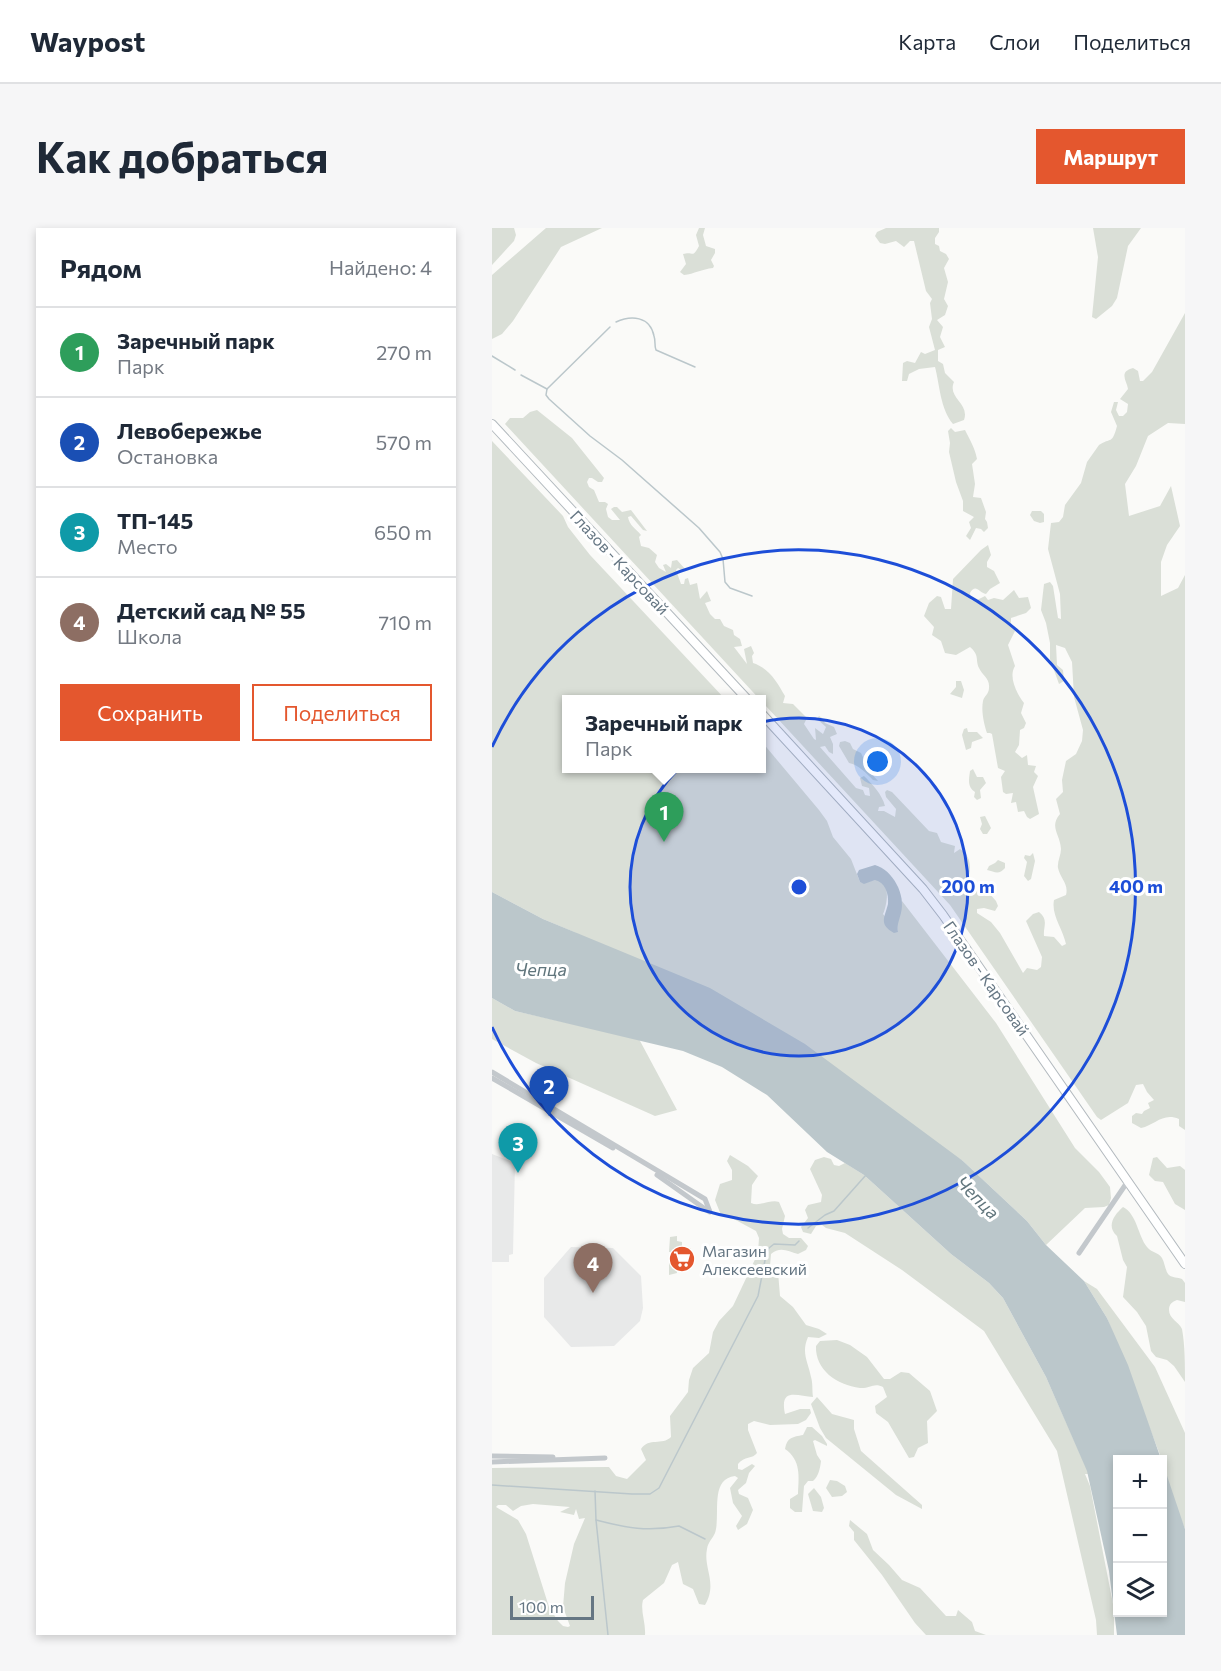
<!DOCTYPE html>
<html lang="ru">
<meta charset="utf-8">
<style>
:root{--surface:#fff;--page:#f6f6f7;--text:#1f2937;--muted:#747a83;--line:#e0e1e3;--accent:#e4572e}
body{margin:0;font-family:Commissioner,sans-serif;background:var(--page);color:var(--text)}
.controls{position:absolute;right:18px;bottom:18px;display:grid;overflow:hidden;border-radius:0px;box-shadow:0 3px 9px #0003}
.controls button{width:54px;height:54px;display:grid;place-items:center;padding:0;border:0;border-bottom:2px solid var(--line);background:var(--surface);color:var(--text);font:30px sans-serif}
.scale{position:absolute;left:18px;bottom:15px;width:84px;box-sizing:border-box;padding-left:6px;border:3px solid #657683;border-top:0;font-size:16px;line-height:21px;white-space:nowrap;color:#657683;-webkit-text-stroke:4px #fff;paint-order:stroke}
.you{position:absolute;left:386px;top:534px;width:21px;height:21px;margin:-15px;border:4px solid #fff;border-radius:50%;background:#1a73e8;box-shadow:0 0 0 9px #1a73e833}
.badge{display:grid;place-items:center;width:39px;height:39px;border-radius:50%;background:var(--accent);color:#fff;font-size:20px;font-weight:700}
.pin{position:absolute;translate:-50% -50px;filter:drop-shadow(0 2px 3px #0008)}
.pin::after{content:'';position:absolute;top:32px;width:21px;height:18px;background:inherit;clip-path:polygon(0 0,100% 0,50% 100%)}
.popup{position:absolute;left:70px;top:467px;width:204px;height:78px;box-sizing:border-box;display:grid;place-content:center;border-radius:0px;background:var(--surface);filter:drop-shadow(0 2px 4px #0005);font-size:20px;white-space:nowrap;color:var(--muted)}
.popup b{font-size:22px;color:var(--text)}
.popup::after{content:'';position:absolute;left:50%;top:100%;margin-left:-12px;border:12px solid transparent;border-top-color:var(--surface)}
.list{margin:0;padding:0;list-style:none}
h2{display:flex;justify-content:space-between;align-items:center;height:78px;margin:0;padding:0 24px;font-size:26px}
h2 small{font-size:20px;font-weight:400;color:var(--muted)}
.list li{display:grid;grid-template-columns:39px 1fr auto;gap:18px;align-items:center;box-sizing:border-box;height:90px;padding:0 24px;border-top:2px solid var(--line)}
.list b{display:block;font-size:22px;white-space:nowrap}
.list p{margin:0;font-size:20px;white-space:nowrap;color:var(--muted)}
.list em{font-size:20px;font-style:normal;color:var(--muted)}
.actions{display:flex;gap:12px;padding:18px 24px}
.actions a{flex:1;padding:14px 0;border:2px solid var(--accent);border-radius:0px;text-align:center;font-size:21px;color:var(--accent)}
.actions .main{background:var(--accent);color:#fff}
.icon{flex:none;width:33px;height:33px;fill:none;stroke:currentColor;stroke-width:2;stroke-linecap:round;stroke-linejoin:round}
.map{position:relative;flex:none;width:693px;height:1407px;overflow:hidden;border-radius:0px}
header{display:flex;align-items:center;gap:36px;box-sizing:border-box;height:84px;padding:0 30px;background:var(--surface);border-bottom:2px solid var(--line)}
header strong{font-size:28px}
nav{display:flex;gap:33px;margin-inline-start:auto;font-size:21px}
.intro{display:flex;align-items:center;justify-content:space-between;box-sizing:border-box;height:144px;padding:0 36px}
h1{margin:0;font-size:42px}
.button{padding:15px 27px;border-radius:0px;background:var(--accent);color:#fff;font-size:21px;font-weight:700}
main{display:flex;gap:36px;padding:0 36px}
aside{flex:1;background:var(--surface);border-radius:0px;box-shadow:0 3px 9px #0003}
.map>svg:first-child{display:block}
.built{fill:#e8e9e9}
.green{fill:#dadfd7;fill-rule:evenodd}
.water{fill:#bbc7cb}
.lines{fill:none;stroke-linecap:round;stroke-linejoin:round}
.stream{stroke:#bbc7cb;stroke-width:1.5}
.secondary-casing{stroke:#b3babf;stroke-width:10}
.street{stroke:#c3c8cc;stroke-width:5}
.secondary{stroke:#fff;stroke-width:8}
.ring{fill:none;stroke:#1d4ed8;stroke-width:3}
.labels{text-anchor:middle;dominant-baseline:central;stroke-width:6;stroke-linejoin:round;paint-order:stroke}
.street-label{font-size:16px;fill:#657683;stroke:#fff}
.poi-label{font-size:16px;fill:#657683;stroke:#fff;text-anchor:start}
.water-label{font-size:18px;font-style:italic;fill:#60757c;stroke:#fff}
.centre{fill:#1d4ed8;stroke:#fff;stroke-width:3}
.ring-label{font-size:18px;text-anchor:middle;font-weight:bold;fill:#1d4ed8;stroke:#fff;stroke-width:6;stroke-linejoin:round;paint-order:stroke}
</style>
<header>
<strong>Waypost</strong>
<nav><a>Карта</a><a>Слои</a><a>Поделиться</a></nav>
</header>
<div class="intro"><h1>Как добраться</h1><a class="button">Маршрут</a></div>
<main>
<aside>
<h2>Рядом<small>Найдено: 4</small></h2>
<ul class="list">
<li><span class="badge" style="background:#2e9e5b">1</span><div><b>Заречный парк</b><p>Парк</p></div><em>270 m</em></li>
<li><span class="badge" style="background:#1a4fb4">2</span><div><b>Левобережье</b><p>Остановка</p></div><em>570 m</em></li>
<li><span class="badge" style="background:#0f9aa8">3</span><div><b>ТП-145</b><p>Место</p></div><em>650 m</em></li>
<li><span class="badge" style="background:#8d6e63">4</span><div><b>Детский сад № 55</b><p>Школа</p></div><em>710 m</em></li>
</ul>
<div class="actions"><a class="main">Сохранить</a><a>Поделиться</a></div>
</aside>
<div class="map">
<svg width="693" height="1407" viewBox="0 0 693 1407">
<rect width="100%" height="100%" fill="#fafaf8"/>
<!-- built -->
<g class="built">
<path d="M0 926 23 935 21 1026 17 1027V1034H0Z"/>
<path d="M79 1019 121 1020 149 1048 151 1080 148 1093 122 1118 79 1119 52 1089V1050Z"/>
</g>
<!-- green -->
<g class="green">
<path d="M0 0H22L24 7 22 13 0 37Z"/>
<path d="M54 0H110L69 19 21 93 10 106 0 111V47Z"/>
<path d="M207 0H213L211 7 214 18 223 21V25L219 32 222 38 221 40C210 41 202 46 192 47L188 44 194 36 191 26C202 23 200 31 207 18L204 7Z"/>
<path d="M394 0H447V4L443 10V16L447 18 448 23 454 26 457 31 452 40 456 54 452 71 456 78 453 87 445 92 451 99 448 109 453 119 446 122V133L451 136 453 145 462 154C455 170 478 175 472 192L461 196C448 180 448 158 443 139L427 141 417 146 415 153H410L411 135 415 133 423 135 429 124 433 126 443 122 437 99 440 91 438 75 440 71 434 63 422 13H418L412 19 404 13 393 16 388 15 383 8 385 4Z"/>
<path d="M601 0H649L636 18 625 70 620 78 604 91 600 89 606 29Z"/>
<path d="M693 85V196L676 195 656 208 644 238 633 256 637 288 668 278 679 258 688 298 675 317 669 334V368L686 360 693 347V902L687 898V891C671 884 663 897 649 900L640 895V888L644 885 650 886 652 883 658 880 656 875 662 872 655 864 651 856 644 857 636 875 609 892 605 889 458 677 13 196 18 190H31L38 184 45 182 80 210 112 250 110 254H106L100 250H97L95 254 97 259 102 262 107 274H113L116 276 114 281 116 289 120 292H128L119 281 122 279H125L130 284 139 282 155 303 151 302 139 288 136 289C137 297 144 301 149 307L147 309 149 318 157 320 165 327 163 334 167 340 174 344 171 337 174 336 179 340 180 333 185 332 194 342 191 343 186 340 184 342 189 356H192L193 351 196 350 198 357 205 355 208 371 215 363 219 373 213 375 218 386 223 391H228L232 398 241 402 242 407 248 411 250 418 242 419 255 436 252 421 259 418 262 425 260 428 261 435C277 440 285 454 293 468L291 475 301 476 315 490 312 496 322 511 324 512 323 500 331 506 334 499 325 491 327 488 330 490 333 495 342 499 345 506 338 509 341 516V526L337 524 333 518 328 519 364 560 371 562 373 567 378 568 377 560 370 558 368 550 372 548C380 556 390 566 393 578L387 579 386 583H392L403 589 404 581 394 569 393 564 395 562 400 564 437 603 445 605 449 614 463 618 462 625 468 621C480 628 480 643 474 655L481 650 484 658 490 657 504 673 506 678 503 683 492 680 485 681V685L499 694 508 705 531 745 535 740 545 742 549 739 550 729 534 693 541 686 547 684C557 692 551 699 552 708L562 709 570 718 574 716C571 701 559 687 562 672L574 667C577 656 568 650 566 640 565 634 569 627 569 621 568 606 557 599 568 586L564 571 571 564 570 552 574 533 584 526 590 513 591 502 582 469 580 434 573 420 564 417 565 437 571 442 572 453 567 456 558 431V415L554 395 549 382 552 356 558 354 561 358 566 390 569 391 568 366 556 321 559 295 567 294 571 289 573 277 589 255 595 234 607 217C619 209 620 217 625 198L619 184 622 174H626L624 182 627 188H631L635 184 636 176 628 171 636 161C635 153 626 144 641 140L646 143 648 153H651L660 144Z"/>
<path d="M459 200 463 204 473 202C478 212 483 220 485 231L480 236 483 256 481 269 489 270 494 284 493 291 495 294 496 300 492 304 489 301 484 300 478 312 474 308 479 300 477 294 482 289 471 283V273L464 254 457 224 458 215 456 203Z"/>
<path d="M0 213 71 288 76 299 98 327 233 471 74 472V540H270V514L327 582 335 593 341 609 359 631 368 654C375 656 376 653 383 652 400 650 395 678 391 686L406 704C404 693 409 685 410 673L504 795 583 920 607 944 618 959 619 970 617 977 612 979 593 980 554 1017 535 993 471 933 82 704 51 691 0 664Z"/>
<path d="M540 283H549L552 286V294L548 295 542 293 538 287Z"/>
<path d="M496 317 499 327 495 334V339L502 343 508 355 498 361 494 366C487 365 484 355 478 365L479 372 483 373 493 368 496 372 502 370 511 372 522 362 527 370 536 369 539 380 534 385 519 390V395L523 403 516 417 523 438C516 449 525 466 532 475L529 485 534 495 532 500 528 502 527 517 523 524 530 530 535 527 536 537 544 538 542 544 546 548 541 559 547 586 538 591 535 589 532 583 526 584 524 574 519 575 521 565 514 566 511 564 509 549 513 543 506 540 500 506 498 505H495C492 496 489 483 491 473 492 468 497 466 497 460 498 450 490 447 487 440 483 431 488 428 478 419L464 427 453 425 449 413 440 407 442 399 432 388 437 375 445 368 449 369 453 381H459L461 351 489 322Z"/>
<path d="M464 453H469L472 462 470 470 458 466 464 459Z"/>
<path d="M475 500 476 504H485L491 510 480 514 479 520 474 522 470 507 472 501Z"/>
<path d="M353 513 358 515 361 521 369 525 378 544 386 553 381 552C374 545 367 537 357 535L347 518 348 514Z"/>
<path d="M481 541 485 549H491L494 555 488 562 489 570 485 572 482 569 483 564C475 559 477 551 478 543Z"/>
<path d="M493 588 499 600 495 606H491L488 601 490 596 488 589Z"/>
<path d="M541 625 543 633 539 651 536 653 532 648 535 634 532 630 533 627 538 628Z"/>
<path d="M506 632 513 635V640C507 647 503 644 495 642L497 638 503 635Z"/>
<path d="M0 770 23 783 147 811 185 882 163 888 44 835 0 811Z"/>
<path d="M238 927 256 938 266 948 260 957 259 975C268 979 278 971 287 974L293 988 290 1001 291 1006 297 1010H309L316 1018 314 1022 306 1026C296 1023 288 1018 279 1026L278 1038 286 1044 288 1068 301 1079 314 1097 327 1101 335 1106 327 1110 316 1109C309 1125 316 1134 319 1149 321 1156 320 1162 321 1169 307 1169 287 1158 293 1186L308 1181H318L319 1185 314 1192 306 1196 278 1197 262 1193 256 1196V1202L265 1225C261 1231 252 1228 246 1236V1241L250 1242 260 1236 263 1238 257 1245 254 1255 246 1262 247 1266 256 1270 261 1282 255 1296 246 1302 244 1298 250 1288 241 1275 238 1260 246 1250 243 1248C217 1251 229 1287 223 1305 221 1310 216 1314 215 1321 211 1340 226 1355 213 1377L207 1376 201 1361 191 1356 186 1334 180 1337 172 1355 151 1372C148 1382 154 1395 153 1407H0V1240L117 1239 124 1248 135 1251 154 1232 149 1221C157 1209 170 1218 179 1209L178 1188 196 1164 197 1152 201 1140 217 1125 221 1104 227 1093 241 1078 266 1025 267 1010 264 1003 240 990 229 987 223 972 228 956 240 952V942L235 933ZM41 1276 78 1279 68 1284 82 1287 84 1281 87 1291 93 1290 82 1316 73 1355 71 1379 78 1398 76 1399 71 1398 66 1393 57 1379 34 1306 26 1292 4 1279 6 1277H14L21 1283 29 1278Z"/>
<path d="M332 929 339 931 342 937 347 938 353 935 372 947 459 1026 497 1055 511 1070 554 1149 597 1246H593L598 1258 622 1381V1407H605L604 1392 565 1223 492 1103 410 1042 353 1005 334 1000 330 997 324 998 319 1006 311 1004 309 999 316 990 313 982 316 977 329 974 330 967 318 941 323 932Z"/>
<path d="M665 929 675 940 688 938 693 942V982L683 976 671 954 663 953 657 947 661 930Z"/>
<path d="M631 979C645 986 646 1008 655 1019 660 1025 666 1024 670 1030 673 1035 673 1043 677 1047 680 1050 686 1049 690 1051L693 1055V1074L685 1072C680 1074 677 1076 677 1082 677 1091 687 1094 690 1101 693 1117 693 1138 693 1154L682 1138 675 1132 664 1129 659 1123 654 1098 645 1084 631 1069 635 1039 631 1032 625 1008C614 998 622 987 631 979Z"/>
<path d="M185 1008V1013L190 1014V1024H177L178 1009Z"/>
<path d="M183 1027 185 1045 177 1047V1030Z"/>
<path d="M592 1053 605 1061 663 1139 693 1205V1301L679 1266 670 1232 615 1090Z"/>
<path d="M345 1112 358 1117 375 1129 392 1151H398L409 1144 417 1145 438 1163 445 1183 435 1193 436 1215 426 1220 422 1229 417 1230 396 1194 384 1185 383 1178 395 1169 391 1159C382 1154 377 1161 368 1160 345 1157 323 1142 324 1118L328 1113Z"/>
<path d="M325 1169 340 1186 362 1192V1201L369 1223 430 1277V1281L404 1267 334 1210 328 1200 319 1176Z"/>
<path d="M315 1199H320L330 1208 335 1216V1218L323 1212 321 1213 325 1227 329 1233C328 1240 327 1248 321 1253H316L312 1258 310 1284H303L298 1280V1271L306 1266C307 1248 309 1232 293 1221 295 1209 301 1209 311 1207Z"/>
<path d="M338 1252 345 1253 353 1258 355 1264 350 1268 340 1269 334 1260Z"/>
<path d="M322 1260 329 1269 332 1280 330 1284 321 1283 316 1266Z"/>
<path d="M358 1292 375 1306 381 1322 397 1337 410 1352 428 1360 454 1388H464L466 1382 480 1394 483 1403 494 1407H434L423 1395 390 1347 362 1312V1304L357 1298Z"/>
</g>
<!-- water -->
<g class="water">
<path d="M383 637C401 642 414 667 409 685 407 693 405 696 406 704L402 705C386 696 393 689 396 676 397 666 393 654 383 652L372 656 368 654 365 646 367 642Z"/>
<path d="M0 664 51 691 218 760 313 816 471 933 535 993 554 1017 592 1053 615 1090 636 1137 669 1231 626 1232V1384H670L671 1236 693 1301V1407H625L617 1343 595 1243 554 1149 511 1070 497 1055 459 1026 372 947 335 924 275 867 230 839 191 823 23 783 0 770Z"/>
</g>
<g class="lines">
<!-- stream -->
<g class="stream">
<path d="M124 94C139 87 158 88 162 108 164 114 162 117 164 122L203 139"/>
<path d="M0 128 23 142"/>
<path d="M29 147 55 161 118 99"/>
<path d="M55 161 54 167 57 171 98 208 130 232 207 300 228 324 231 331 233 354 238 360 260 368"/>
<path d="M316 1000 333 987 342 983 374 947"/>
<path d="M0 1257 140 1266H158L167 1260 266 1068 274 1027 277 1020 282 1016 303 1017 307 1013"/>
<path d="M103 1263 104 1292C135 1300 155 1304 187 1298L213 1311"/>
<path d="M104 1292 116 1407"/>
</g>
<!-- secondary casing -->
<g class="secondary-casing">
<g id="secondary">
<path d="M0 196 256 472"/>
<path d="M270 486 431 661 451 687 693 1036"/>
</g>
</g>
<!-- street -->
<g class="street">
<path d="M0 844 213 971 218 984"/>
<path d="M0 850 121 920"/>
<path d="M165 947 216 983"/>
<path d="M587 1025 636 953"/>
<path d="M0 1228 61 1229"/>
<path d="M0 1234 113 1230"/>
</g>
<!-- secondary -->
<use href="#secondary" class="secondary"/>
</g>
<!-- distance rings -->
<circle cx="307" cy="659" r="169" fill="#1d4ed8" fill-opacity=".12"/>
<g class="ring">
<circle cx="307" cy="659" r="169"/>
<path d="M0 519A337 337 0 1 1 0 799"/>
</g>
<!-- icons -->
<defs>
<g id="supermarket-disc" transform="scale(1.35)"><circle r="9.5" fill="#e4572e" stroke="#fff"/><path d="M-6-5.5h2.5l.6 2H6L4.5 2H-2.5L-4.4-4H-6ZM-1.5 3.2a1.3 1.3 0 1 0 .1 0ZM3 3.2a1.3 1.3 0 1 0 .1 0Z" fill="#fff"/></g>
</defs>
<g fill-rule="evenodd">
<use href="#supermarket-disc" x="190" y="1031"/>
</g>
<g class="labels">
<!-- street labels -->
<g class="street-label">
<text transform="translate(128 334) rotate(47)">Глазов - Карсовай</text>
<text transform="translate(495 750) rotate(55)">Глазов - Карсовай</text>
</g>
<!-- poi labels -->
<g class="poi-label">
<text x="210" y="1022">Магазин<tspan x="210" dy="18">Алексеевский</tspan></text>
</g>
<!-- water labels -->
<g class="water-label">
<text x="49" y="741">Чепца</text>
<text transform="translate(486 969) rotate(45)">Чепца</text>
</g>
</g>
<circle cx="307" cy="659" r="9" class="centre"/>
<g class="ring-label">
<text x="476" y="665">200 m</text>
<text x="644" y="665">400 m</text>
</g>
</svg>
<div class="controls">
<button>+</button>
<button>−</button>
<button><svg class="icon" aria-label="layers" viewBox="0 0 24 24"><path d="M12 4l9 5-9 5-9-5zM3 14l9 5 9-5"/></svg></button>
</div>
<div class="scale">100 m</div>
<div class="you"></div>
<div class="pin badge" style="left:172px;top:614px;background:#2e9e5b">1</div>
<div class="popup"><b>Заречный парк</b>Парк</div>
<div class="pin badge" style="left:57px;top:888px;background:#1a4fb4">2</div>
<div class="pin badge" style="left:26px;top:945px;background:#0f9aa8">3</div>
<div class="pin badge" style="left:101px;top:1065px;background:#8d6e63">4</div>
</div>
</main>
